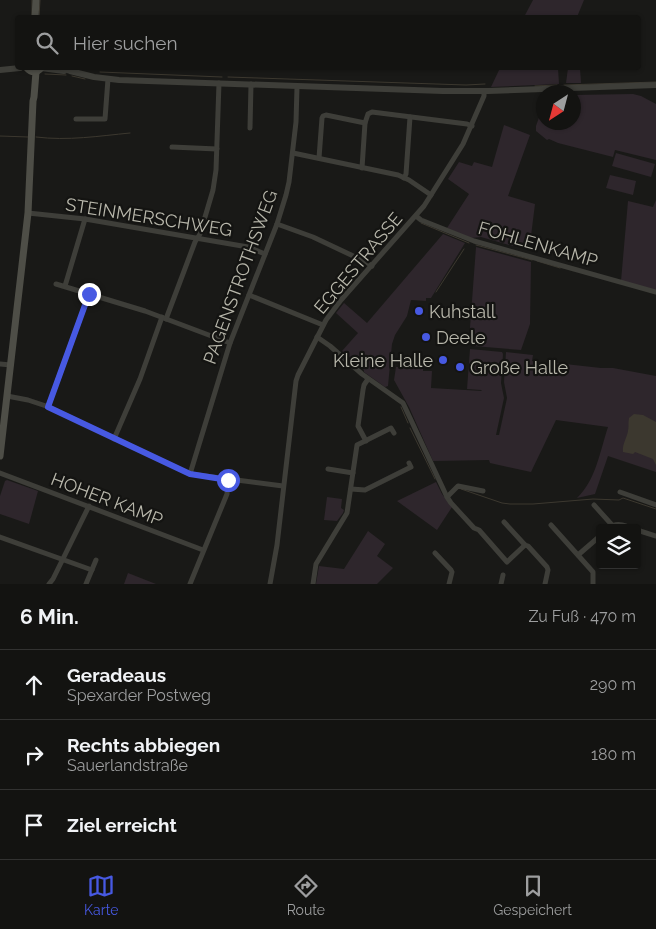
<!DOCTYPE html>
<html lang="de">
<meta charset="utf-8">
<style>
:root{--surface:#131311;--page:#1c1c1a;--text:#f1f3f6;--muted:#9d9e9f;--line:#323231;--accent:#4759e2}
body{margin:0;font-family:Raleway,sans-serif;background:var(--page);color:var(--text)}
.controls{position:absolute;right:15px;bottom:15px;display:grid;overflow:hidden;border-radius:5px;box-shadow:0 1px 4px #0004}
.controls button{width:45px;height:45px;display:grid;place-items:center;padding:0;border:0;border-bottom:1px solid var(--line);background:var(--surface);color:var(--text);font:25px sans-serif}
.compass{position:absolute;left:536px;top:85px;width:45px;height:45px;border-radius:50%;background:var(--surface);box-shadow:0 1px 4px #0004;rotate:216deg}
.stop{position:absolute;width:15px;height:15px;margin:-11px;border:4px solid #4759e2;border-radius:50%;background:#fff}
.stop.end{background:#4759e2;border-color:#fff;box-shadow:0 1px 5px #0008}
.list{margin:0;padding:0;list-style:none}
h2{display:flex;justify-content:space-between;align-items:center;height:65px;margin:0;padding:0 20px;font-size:21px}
h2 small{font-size:16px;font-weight:400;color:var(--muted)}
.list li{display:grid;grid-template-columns:32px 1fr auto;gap:15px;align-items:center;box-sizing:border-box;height:70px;padding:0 20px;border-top:1px solid var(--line)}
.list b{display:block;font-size:19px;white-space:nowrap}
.list p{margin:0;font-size:16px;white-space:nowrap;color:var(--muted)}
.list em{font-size:16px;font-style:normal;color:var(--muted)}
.icon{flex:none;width:28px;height:28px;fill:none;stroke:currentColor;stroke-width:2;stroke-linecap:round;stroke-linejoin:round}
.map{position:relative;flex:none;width:656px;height:584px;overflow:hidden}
.search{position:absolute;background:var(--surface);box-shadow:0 1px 4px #0004;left:15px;right:15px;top:15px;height:55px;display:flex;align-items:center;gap:12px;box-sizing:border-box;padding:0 18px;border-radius:5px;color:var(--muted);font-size:19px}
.sheet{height:275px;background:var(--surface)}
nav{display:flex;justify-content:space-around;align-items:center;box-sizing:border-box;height:70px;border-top:1px solid var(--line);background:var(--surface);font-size:14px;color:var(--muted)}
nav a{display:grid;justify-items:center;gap:2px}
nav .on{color:var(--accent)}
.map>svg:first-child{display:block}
.green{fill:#2e262c}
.water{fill:#3c382f}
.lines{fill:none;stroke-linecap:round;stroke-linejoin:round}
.stream{stroke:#3c382f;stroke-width:1}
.minor{stroke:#3e3e39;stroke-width:5}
.tertiary{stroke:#3e3e39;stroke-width:6}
.secondary{stroke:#4e4e47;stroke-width:7}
.route{stroke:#4759e2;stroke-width:6}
.poi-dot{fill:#4759e2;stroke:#141412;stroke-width:2}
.labels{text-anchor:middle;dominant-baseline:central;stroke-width:4.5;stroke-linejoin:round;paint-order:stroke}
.street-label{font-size:18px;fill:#b8b7ab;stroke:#141412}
.poi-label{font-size:18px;fill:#b8b7ab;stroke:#141412;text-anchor:start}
</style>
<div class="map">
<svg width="656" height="584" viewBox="0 0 656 584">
<rect width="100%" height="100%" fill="#191917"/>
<!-- green -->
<g class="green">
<path d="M533 0H584L577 17H524Z"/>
<path d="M500 68H558L559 84 491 87Z"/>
<path d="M568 68H580L581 83H566Z"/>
<path d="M633 94 641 96 656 104V160L615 150 613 157 558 143 549 139 547 140 536 131V126L543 106 544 122H574V95Z"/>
<path d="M504 125 530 135 508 196 535 204 530 244 513 246 481 237 471 238 447 228 469 194 448 179 459 162 472 166 474 162 492 167Z"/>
<path d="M616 153 655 164 651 177 612 166Z"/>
<path d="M610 175 636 181 633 195 606 188Z"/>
<path d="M656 200V290L621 281 628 201 653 207Z"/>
<path d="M443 234 465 243 431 298H426V301L411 300 407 316 395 335 392 344 388 386 385 387 364 372V370L342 351 358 333 336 313 344 303 367 323Z"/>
<path d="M476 247 531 262 530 324 521 350 473 346 469 341Z"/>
<path d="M470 349 502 352 503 354 501 383 504 398 496 435H499L507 398 504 382 506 352 533 355 532 361 555 367 556 363 601 368H613L656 376V472L608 456 595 494 577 498C596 480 600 451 608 427L556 420 531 472 490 463 489 460 433 461 409 407 394 380 396 367H423V371H432L431 388 482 391 481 390 467 389Z"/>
<path d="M7 480 38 491 29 524 0 514V496L5 481Z"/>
<path d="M436 482 442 494 452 507 437 530 397 501Z"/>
<path d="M327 497 342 499 341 508 344 510 343 513 337 521 324 520Z"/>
<path d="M368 531 385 544 377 556 393 568 377 584H316L319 566 344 569Z"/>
<path d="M128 573 156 584H124Z"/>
</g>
<!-- water -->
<path class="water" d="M634 414 643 415 656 422V465L653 459 635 452 633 454 623 452C622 444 627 438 628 431 629 427 628 423 629 418Z"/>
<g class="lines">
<!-- stream -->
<g class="stream">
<path d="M32 18V0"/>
<path d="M39 18 40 0"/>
<path d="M100 72 222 77"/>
<path d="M45 74 66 75"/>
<path d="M72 76 85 79"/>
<path d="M228 77 466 85 485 84"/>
<path d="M564 85 656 82"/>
<path d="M535 86 557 85"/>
<path d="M0 136 28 137"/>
<path d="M36 137C68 141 99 136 130 133"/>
<path d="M421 223 469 243"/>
<path d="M476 245 532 260"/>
<path d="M537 261 560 268"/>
<path d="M436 292 464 249"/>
<path d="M401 407 408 423"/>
<path d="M410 428 435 479"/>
<path d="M461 489 502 503 510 504H533L593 499 619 500 623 498 656 509"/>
</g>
<!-- minor -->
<g class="minor">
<path d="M76 119H105L108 79"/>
<path d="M250 128 251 84"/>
<path d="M172 147 217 149"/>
<path d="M293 153 398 175 409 180 431 195"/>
<path d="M319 158 322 118 323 116 326 115 365 123"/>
<path d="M362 168 365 123 368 114 372 112 467 124 472 126"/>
<path d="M404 178 406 174 410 117"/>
<path d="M28 213 85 219 248 247 265 254"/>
<path d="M416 216 421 220 474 241 656 292"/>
<path d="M277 224 313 237 366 262 372 266"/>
<path d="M56 284 145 311 230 343"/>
<path d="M65 286 85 219"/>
<path d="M249 295 323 325"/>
<path d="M166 319 195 242 200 234 213 190 216 170 219 83"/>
<path d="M317 337 330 346 362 374 403 403 447 497 451 503 474 528 479 530 507 562 525 545"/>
<path d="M0 364 11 365"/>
<path d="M7 396 28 400 46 406 190 474 283 486"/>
<path d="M48 407 89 294"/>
<path d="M114 439 140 379 162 317"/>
<path d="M366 441 358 426 363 390 364 385 368 379"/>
<path d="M328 469 353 473"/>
<path d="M0 473 203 550"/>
<path d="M190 474 230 343 277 224 286 195 289 182 296 122 297 87"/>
<path d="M351 489 365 490 411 467 409 463"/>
<path d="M620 492 656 505"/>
<path d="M447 497 458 486 483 491"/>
<path d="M594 505 612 525"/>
<path d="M504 522 525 545 528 546 547 567 548 570 545 584"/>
<path d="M551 525 593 572V584"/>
<path d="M609 528C616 522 624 525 632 528"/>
<path d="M637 530 656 536"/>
<path d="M0 537 92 570"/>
<path d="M435 553 451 570 452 572 449 584"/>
<path d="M578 555 600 536"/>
<path d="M49 584 53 579 89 506"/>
<path d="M86 584 96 560"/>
<path d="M190 584 227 494 228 480"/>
<path d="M270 584 277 545 296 381 298 375 326 320 341 300 424 206 463 144 484 96V92"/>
<path d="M313 584 316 564 347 513 357 445 391 428 394 433"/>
<path d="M501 584 503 575"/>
</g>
<!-- tertiary -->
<g class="tertiary">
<path d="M41 68 64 71"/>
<path d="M61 68 70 71 94 77 119 80 443 91H488L656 85"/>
<path d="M0 70 20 68"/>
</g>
<!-- secondary -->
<g class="secondary">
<path d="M35 18 36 0"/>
<path d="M27 68C31 73 37 73 41 68"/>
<path d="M0 456 28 213 33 101 34 97 36 72"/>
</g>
</g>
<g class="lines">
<!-- route -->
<path class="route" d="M89 294 48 407 190 474 228 480"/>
</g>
<!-- markers -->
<g class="poi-dot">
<circle cx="419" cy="311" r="5"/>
<circle cx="426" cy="337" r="5"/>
<circle cx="443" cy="360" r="5"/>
<circle cx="460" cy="367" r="5"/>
</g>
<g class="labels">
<!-- street labels -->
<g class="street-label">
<text transform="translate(149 217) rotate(9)">STEINMERSCHWEG</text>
<text transform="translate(538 244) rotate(16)">FOHLENKAMP</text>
<text transform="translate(358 263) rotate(-50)">EGGESTRASSE</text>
<text transform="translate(240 277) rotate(-70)">PAGENSTROTHSWEG</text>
<text transform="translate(107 499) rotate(21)">HOHER KAMP</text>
</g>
<!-- poi labels -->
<g class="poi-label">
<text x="429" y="311">Kuhstall</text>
<text x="436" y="337">Deele</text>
<text x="433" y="360" text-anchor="end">Kleine Halle</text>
<text x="470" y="367">Große Halle</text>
</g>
</g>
</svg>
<div class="controls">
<button><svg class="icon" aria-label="layers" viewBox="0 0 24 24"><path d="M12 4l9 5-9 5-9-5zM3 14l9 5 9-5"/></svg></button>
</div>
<svg class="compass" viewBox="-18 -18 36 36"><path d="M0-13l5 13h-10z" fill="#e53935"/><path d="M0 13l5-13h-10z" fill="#9d9e9f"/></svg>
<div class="stop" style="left:228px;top:480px"></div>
<div class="stop end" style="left:89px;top:294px"></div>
<div class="search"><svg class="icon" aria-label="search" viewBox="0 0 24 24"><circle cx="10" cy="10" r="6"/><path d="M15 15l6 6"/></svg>Hier suchen</div>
</div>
<section class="sheet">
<h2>6 Min.<small>Zu Fuß · 470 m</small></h2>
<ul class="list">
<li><svg class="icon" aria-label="ahead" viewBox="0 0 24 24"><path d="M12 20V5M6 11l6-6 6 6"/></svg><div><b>Geradeaus</b><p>Spexarder Postweg</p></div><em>290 m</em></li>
<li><svg class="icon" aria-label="right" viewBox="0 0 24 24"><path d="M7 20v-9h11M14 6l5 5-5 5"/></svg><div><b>Rechts abbiegen</b><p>Sauerlandstraße</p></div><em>180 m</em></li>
<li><svg class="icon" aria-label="arrive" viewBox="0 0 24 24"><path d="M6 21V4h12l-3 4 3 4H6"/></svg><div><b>Ziel erreicht</b></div></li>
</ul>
</section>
<nav>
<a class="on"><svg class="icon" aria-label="map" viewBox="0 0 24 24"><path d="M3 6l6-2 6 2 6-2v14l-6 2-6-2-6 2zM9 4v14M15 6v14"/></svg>Karte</a>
<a><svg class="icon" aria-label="directions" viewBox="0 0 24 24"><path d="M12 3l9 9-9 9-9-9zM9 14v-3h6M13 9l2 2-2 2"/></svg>Route</a>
<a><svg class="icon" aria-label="saved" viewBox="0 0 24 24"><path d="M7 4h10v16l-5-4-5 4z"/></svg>Gespeichert</a>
</nav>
